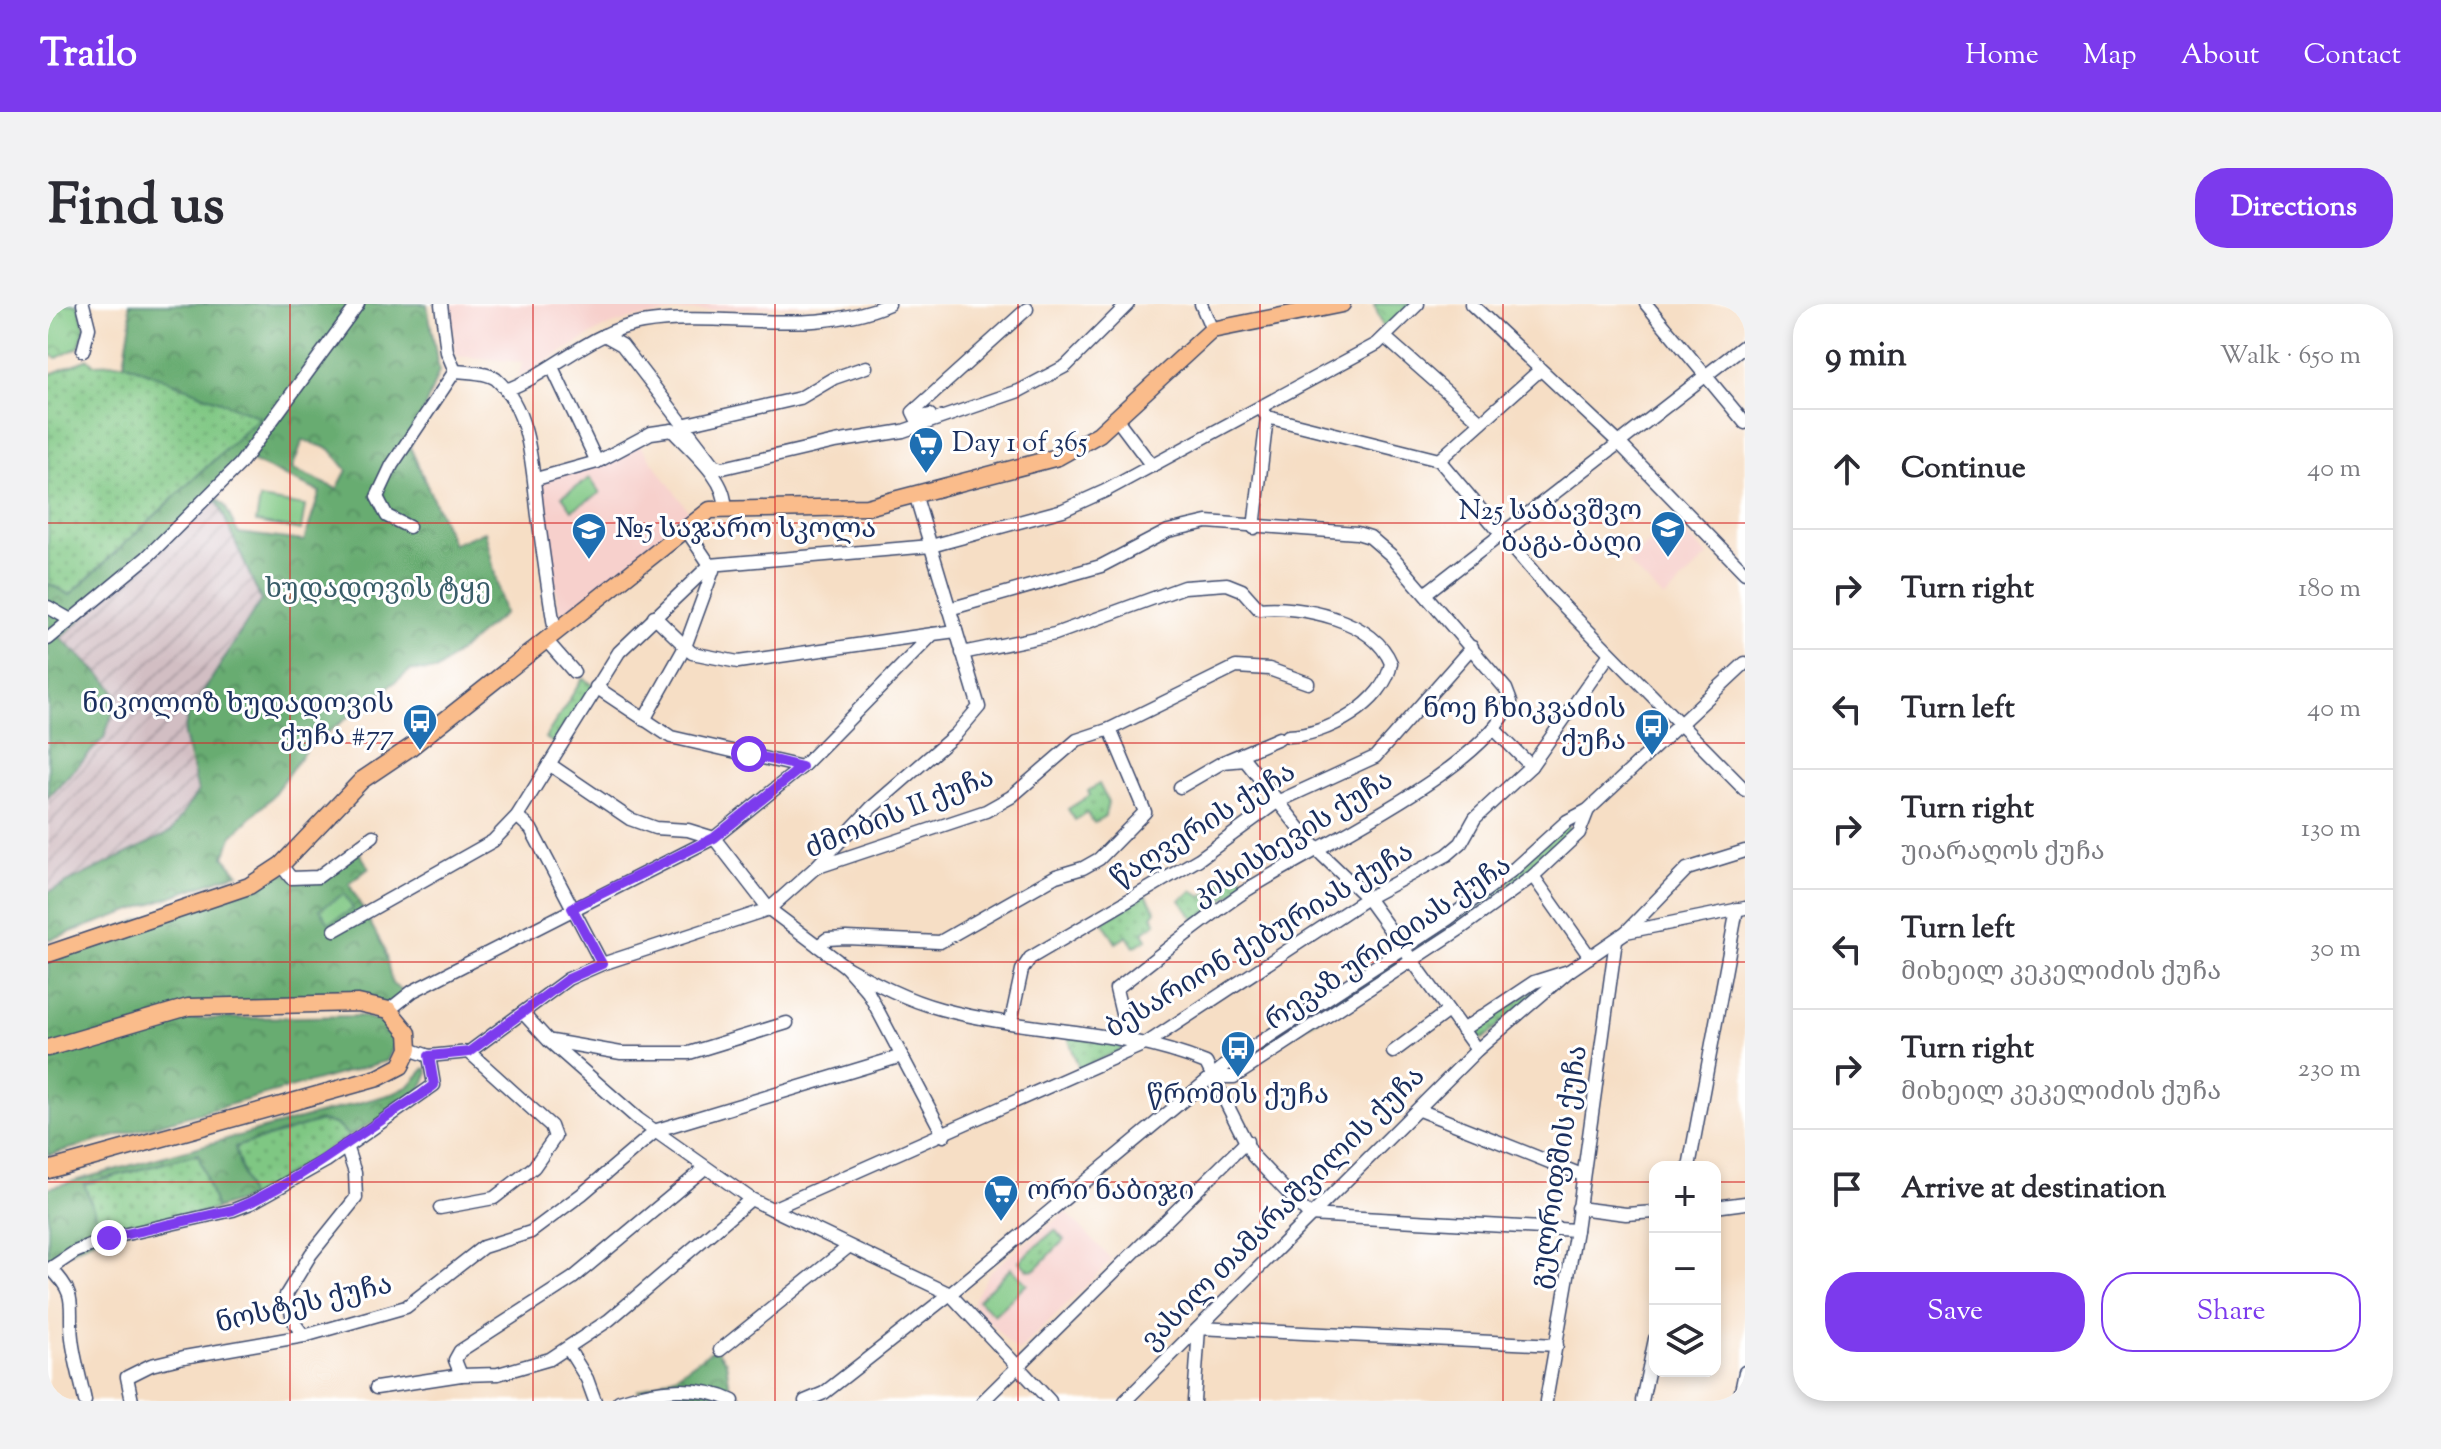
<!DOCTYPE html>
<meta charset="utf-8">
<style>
:root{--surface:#fff;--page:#f2f2f3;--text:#2b2b33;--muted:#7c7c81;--line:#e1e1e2;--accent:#7c3aed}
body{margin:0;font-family:"Sorts Mill Goudy","Noto Serif Georgian",serif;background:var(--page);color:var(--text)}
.controls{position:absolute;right:24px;bottom:24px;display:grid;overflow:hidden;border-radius:16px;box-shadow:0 4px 12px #0003}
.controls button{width:72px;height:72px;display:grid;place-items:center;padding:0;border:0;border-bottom:2px solid var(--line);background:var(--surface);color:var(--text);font:40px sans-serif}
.stop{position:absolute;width:24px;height:24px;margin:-18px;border:6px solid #7c3aed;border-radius:50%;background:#fff}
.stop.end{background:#7c3aed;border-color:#fff;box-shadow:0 2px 8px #0008}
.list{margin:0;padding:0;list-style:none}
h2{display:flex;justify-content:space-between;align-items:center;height:104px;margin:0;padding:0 32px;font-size:34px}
h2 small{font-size:26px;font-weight:400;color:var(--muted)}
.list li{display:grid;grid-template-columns:52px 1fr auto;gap:24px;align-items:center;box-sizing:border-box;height:120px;padding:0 32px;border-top:2px solid var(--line)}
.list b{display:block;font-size:30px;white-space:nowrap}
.list p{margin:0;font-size:26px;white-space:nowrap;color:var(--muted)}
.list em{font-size:26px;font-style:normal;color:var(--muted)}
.actions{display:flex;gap:16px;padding:24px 32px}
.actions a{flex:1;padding:18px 0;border:2px solid var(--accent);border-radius:32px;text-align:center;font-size:28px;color:var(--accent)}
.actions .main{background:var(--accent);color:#fff}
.icon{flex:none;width:44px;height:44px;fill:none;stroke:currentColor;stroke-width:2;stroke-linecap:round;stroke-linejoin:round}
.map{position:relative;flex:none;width:1697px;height:1097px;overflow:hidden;border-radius:32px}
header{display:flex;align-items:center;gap:48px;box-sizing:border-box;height:112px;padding:0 40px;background:var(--accent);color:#fff}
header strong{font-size:38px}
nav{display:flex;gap:44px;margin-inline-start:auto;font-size:28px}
.intro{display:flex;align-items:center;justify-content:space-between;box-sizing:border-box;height:192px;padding:0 48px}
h1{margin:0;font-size:56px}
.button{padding:20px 36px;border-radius:32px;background:var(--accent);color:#fff;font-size:28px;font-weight:700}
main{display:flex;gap:48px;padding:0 48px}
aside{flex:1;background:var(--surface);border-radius:32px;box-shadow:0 4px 12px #0003}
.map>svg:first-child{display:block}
.built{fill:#f7d0cc}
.industrial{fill:url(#industrial-furrows)}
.grass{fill:url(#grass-dots);stroke:#4d7b70;stroke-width:2}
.forest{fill:url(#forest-crowns);stroke:#416e68;stroke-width:2;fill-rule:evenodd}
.park{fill:url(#park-crowns);stroke:#4d7b70;stroke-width:2}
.pitch{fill:#7fc783;stroke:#4d7b70;stroke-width:2}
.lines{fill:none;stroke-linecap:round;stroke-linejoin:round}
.minor-casing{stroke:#3c496d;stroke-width:15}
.major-casing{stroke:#3c496d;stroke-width:19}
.minor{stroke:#fff;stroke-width:12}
.major{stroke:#fabc8b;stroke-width:16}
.route{stroke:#7c3aed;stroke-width:10}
.grid{fill:none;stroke:#d62828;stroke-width:2;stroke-opacity:0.55}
.labels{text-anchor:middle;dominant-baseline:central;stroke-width:6;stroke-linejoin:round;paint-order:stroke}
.poi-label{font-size:28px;fill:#1b2f5e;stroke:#fff;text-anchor:start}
.park-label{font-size:28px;fill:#395d69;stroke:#fff}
.street-label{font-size:28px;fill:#1b2f5e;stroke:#fff}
</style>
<header>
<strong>Trailo</strong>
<nav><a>Home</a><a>Map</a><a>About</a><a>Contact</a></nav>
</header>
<div class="intro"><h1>Find us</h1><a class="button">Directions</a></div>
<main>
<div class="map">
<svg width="1697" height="1097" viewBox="0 0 1697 1097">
<defs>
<pattern id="industrial-furrows" width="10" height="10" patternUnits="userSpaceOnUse" patternTransform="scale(2)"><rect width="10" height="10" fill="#d2bec3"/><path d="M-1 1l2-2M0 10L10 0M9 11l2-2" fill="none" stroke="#aa9ba2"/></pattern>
<pattern id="grass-dots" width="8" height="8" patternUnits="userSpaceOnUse" patternTransform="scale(2)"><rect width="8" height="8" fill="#7fc783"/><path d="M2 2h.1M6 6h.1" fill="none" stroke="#67a26e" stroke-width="1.8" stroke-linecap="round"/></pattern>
<pattern id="forest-crowns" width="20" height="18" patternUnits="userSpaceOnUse" patternTransform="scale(2)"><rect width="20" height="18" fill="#67ac71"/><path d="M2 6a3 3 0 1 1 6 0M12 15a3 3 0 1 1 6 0" fill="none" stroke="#548c60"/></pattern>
<pattern id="park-crowns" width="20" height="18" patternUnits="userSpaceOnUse" patternTransform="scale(2)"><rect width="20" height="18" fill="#7fc783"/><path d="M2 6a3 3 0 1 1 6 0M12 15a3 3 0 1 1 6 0" fill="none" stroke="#67a26e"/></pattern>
</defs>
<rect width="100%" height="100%" fill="#fff"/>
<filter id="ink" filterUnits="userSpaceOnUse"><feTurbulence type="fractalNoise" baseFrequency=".0125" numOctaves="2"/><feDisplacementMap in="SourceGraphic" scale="16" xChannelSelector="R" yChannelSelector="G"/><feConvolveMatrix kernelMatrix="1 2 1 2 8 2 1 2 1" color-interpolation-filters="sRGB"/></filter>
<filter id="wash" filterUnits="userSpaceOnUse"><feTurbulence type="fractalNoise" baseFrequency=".006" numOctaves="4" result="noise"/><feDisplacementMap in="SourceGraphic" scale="32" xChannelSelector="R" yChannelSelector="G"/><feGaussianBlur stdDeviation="1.8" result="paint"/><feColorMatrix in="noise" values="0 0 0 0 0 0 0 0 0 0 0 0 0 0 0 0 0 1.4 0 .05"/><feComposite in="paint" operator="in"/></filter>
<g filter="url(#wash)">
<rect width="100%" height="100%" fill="#f6dec5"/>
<!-- built -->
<g class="built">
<path d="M401 0H772L629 8 583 15 555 24 470 74 475 58 408 52Z"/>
<path d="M590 138 642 209 513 312 494 224 491 178Z"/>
<path d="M1624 217 1660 252 1616 295 1580 259Z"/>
<path d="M1018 908 1064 956 970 1048 924 1000 942 967Z"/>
</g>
<!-- industrial -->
<path class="industrial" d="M165 197 170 199 213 296 139 414 138 448 150 487 123 528 0 588V493L56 434 70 393 60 378 12 334Z"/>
<!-- grass -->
<g class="grass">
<path d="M40 55 45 60 76 59 213 112 21 292 0 279V71Z"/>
<path d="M535 374 548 383 512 443 497 434Z"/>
<path d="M1051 480 1060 498 1057 512 1046 519 1039 509 1027 516 1020 505 1042 491 1040 487Z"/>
<path d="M1519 521 1526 529 1477 573 1365 652 1360 645Z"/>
<path d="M1188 564 1199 579 1147 616 1132 596 1145 587 1154 593Z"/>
<path d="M1098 590 1108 607 1104 612 1108 619 1095 628 1099 635 1086 643 1079 632 1068 639 1055 618Z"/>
<path d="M1355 649 1360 656 1187 768 1182 762Z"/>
<path d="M1506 673 1435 735 1426 733 1428 724Z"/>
<path d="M1020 733 1074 740 1073 746 1031 765Z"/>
<path d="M273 817 287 820 301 832 201 894 186 843Z"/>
<path d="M150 850 168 905 55 931 36 880Z"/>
<path d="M1007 926 1016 936 988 965 980 966 971 957Z"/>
</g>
<!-- forest -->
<g class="forest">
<path d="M81 0H379L391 67 362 143 405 240 437 227 456 310 388 367 363 366 259 444 222 495 185 531 176 553 190 569 0 636V588L123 528 150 487 136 431 139 414 213 296 170 199 165 198 12 334 60 378 70 393 56 434 0 493V279L22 291 212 113 76 59 83 17ZM255 136 282 145 299 166 289 185 244 165ZM201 156 272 188 256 237 190 229 177 202 166 192Z"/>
<path d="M310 546 321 564 301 580 336 644 344 680 356 688 344 703 171 698 0 744V650L226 566 256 576Z"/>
<path d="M313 712C331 717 341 719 348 737L339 757 0 851V755L112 719 138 715Z"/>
<path d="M377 764 380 766C379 797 325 817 301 832L287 820 273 817 187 843 201 894 168 905 150 850 36 880 55 931 0 960V884L347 789 361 782Z"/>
<path d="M667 1044 678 1057 683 1091 589 1087 629 1071Z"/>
</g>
<!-- park -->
<g class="park">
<path d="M12 0H30L37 24 31 43 9 54 0 50V26Z"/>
<path d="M1326 0H1364L1337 28Z"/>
<path d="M296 590 305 605 281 619 272 605Z"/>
</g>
<!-- pitch -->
<g class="pitch">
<path d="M542 174 552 189 524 206 514 192Z"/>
<path d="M212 195 257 202 253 226 208 218Z"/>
<path d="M963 964 979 980 946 1011 930 996Z"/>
</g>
</g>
<g filter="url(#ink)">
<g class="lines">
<!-- minor casing -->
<g class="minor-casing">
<g id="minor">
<path d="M35 0 41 24 35 47"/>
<path d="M393 0 399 48 407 67"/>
<path d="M1153 0 1164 26"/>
<path d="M1423 0 1571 139 1697 269"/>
<path d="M1598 0 1697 119"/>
<path d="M556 31 574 41 667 162 675 164 787 138 855 127 971 87 1018 62 1080 0"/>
<path d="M1339 35 1433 118"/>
<path d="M504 63 549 158"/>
<path d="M407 67C419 68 439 68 448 75 486 109 484 174 491 219 496 256 501 292 507 328"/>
<path d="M458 86C504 69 543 27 594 19 675 6 764 34 841 0"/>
<path d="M882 111 868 114 865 108 979 5"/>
<path d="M1219 113 1391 156 1503 289 1697 486"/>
<path d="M1068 114 1104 162"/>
<path d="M634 121 752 94 786 74 818 63"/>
<path d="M1391 156 1492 66"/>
<path d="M488 175 549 158 603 129 624 126C642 146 679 175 677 203"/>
<path d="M361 223 339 212 329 193 344 161 407 67"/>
<path d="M637 224 662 261"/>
<path d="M1206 224 1219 113 1215 107"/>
<path d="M1378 289 1697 41"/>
<path d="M0 303 21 315"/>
<path d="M901 305 1053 262 1120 227 1159 218 1309 229 1322 233 1344 252 1458 385 1463 398C1433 468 1267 542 1199 586 1154 616 1111 652 1068 685L1080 735"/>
<path d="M606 312 644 349 690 358 885 330"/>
<path d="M0 335 99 253 192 160 310 0"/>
<path d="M497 335 526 368"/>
<path d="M914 349 1007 330 1136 283 1179 280 1194 286 1211 305C1252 301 1325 315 1343 359 1337 399 1278 432 1240 432"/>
<path d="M548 383 623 433 754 463"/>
<path d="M596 416 637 343 667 261"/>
<path d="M1447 426 1483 462"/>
<path d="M1231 434 1175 458 1197 456 1268 545 1319 594 1429 746"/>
<path d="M501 460 582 515 607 524 640 526 666 534 721 605 798 663 820 688 896 832"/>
<path d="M1132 483 1175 458"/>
<path d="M469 512 483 525 554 660"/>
<path d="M233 561 243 574 270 573 325 532"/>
<path d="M767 564 938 507 963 493 1029 436 1062 425 1188 363 1221 365 1260 379"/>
<path d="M1485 572 1542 653"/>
<path d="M287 626 445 537 469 512 571 348 662 261 883 242 1015 206 1057 187 1329 40 1370 0"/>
<path d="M1578 628 1639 565 1697 547"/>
<path d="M770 642 779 635 798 634 892 638 1008 572 1035 564 1051 555 1097 508 1062 425"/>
<path d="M798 663C829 680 859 696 893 705 981 729 1073 724 1158 759L1205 852 1261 911 1528 926"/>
<path d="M341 706 365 687 666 534 754 463 885 330 908 327"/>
<path d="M475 709 500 736 590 815 703 895 902 990 1002 1097"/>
<path d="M963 717 974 666 982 654 1151 555 1229 498 1327 453 1424 343"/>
<path d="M1414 726 1486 678 1521 667"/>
<path d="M504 737 573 749H641L739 719"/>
<path d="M361 745 381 752 421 748 520 675 554 660 721 605 767 564 823 504 908 430 931 403 868 193"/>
<path d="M1345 748 1400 707"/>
<path d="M1168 773H1186L1412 625 1485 572 1531 529 1540 506"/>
<path d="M1371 806 1534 871"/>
<path d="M1641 863 1689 605"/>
<path d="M1667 903 1697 899"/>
<path d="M392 904 446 894 486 863 507 833 503 822 421 748"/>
<path d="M1530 904 1578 910 1607 908"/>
<path d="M724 905 1099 739 1319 594 1399 551 1413 539 1427 514 1483 462 1561 351"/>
<path d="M3 965C31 992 20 1001 24 1034 26 1055 33 1076 37 1097"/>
<path d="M0 966 27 948 61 934 185 906 203 899 278 857 386 781 381 752"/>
<path d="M256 1032 247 1020 238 991 263 950 308 894 307 869 298 842"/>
<path d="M521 1046 539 1075 547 1097"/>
<path d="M672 1046 799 944"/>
<path d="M413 1071 407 1056 412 1047 525 974 657 864"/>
<path d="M328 1084 413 1071 450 1070 502 1055 561 1016 703 895"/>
<path d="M84 1097 79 1073 103 1061 136 1053 256 1032 358 1003 435 943 483 928 534 890 609 826 854 752"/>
<path d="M571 1097C607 1085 650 1080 685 1097"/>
<path d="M757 1097 776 1089 902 990 1179 760 1400 615 1467 564 1519 517 1540 506 1697 359"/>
<path d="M935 1097 1199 837"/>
<path d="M1077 1097 1429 746 1521 667 1578 628 1697 604"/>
<path d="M1146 1097 1151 1024 1509 1041"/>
<path d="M1498 1097 1528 926 1568 636"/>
<path d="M1594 1097 1607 1035"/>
<path d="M1691 1097 1697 1068"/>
</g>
</g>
<!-- major casing -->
<g class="major-casing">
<g id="major">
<path d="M0 650 201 582 233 561 314 476 363 443 662 206 819 203 1010 153 1051 130 1164 26 1294 0"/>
<path d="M0 744 140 703 310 699 341 706 360 729 361 745 353 762 330 774 0 866"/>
</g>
</g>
<!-- minor -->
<use href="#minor" class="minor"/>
<!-- major -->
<use href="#major" class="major"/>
</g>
</g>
<g class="lines" filter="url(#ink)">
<!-- route -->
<path class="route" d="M61 934 185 906C254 877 309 829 373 791L386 781 381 752 421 748 520 675 554 660 524 604 666 534 754 463 701 450"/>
</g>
<!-- grid -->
<path class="grid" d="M242 0V1097M485 0V1097M727 0V1097M970 0V1097M1212 0V1097M1455 0V1097M0 219H1697M0 439H1697M0 658H1697M0 878H1607M1667 878H1697"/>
<!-- icons -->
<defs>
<g id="supermarket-pin" transform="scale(1.8)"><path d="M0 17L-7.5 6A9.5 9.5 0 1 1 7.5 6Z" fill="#1f6fb2" stroke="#fff"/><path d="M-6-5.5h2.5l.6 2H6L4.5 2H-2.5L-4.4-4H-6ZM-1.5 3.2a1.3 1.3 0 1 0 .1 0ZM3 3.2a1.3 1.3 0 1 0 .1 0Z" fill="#fff"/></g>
<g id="school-pin" transform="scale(1.8)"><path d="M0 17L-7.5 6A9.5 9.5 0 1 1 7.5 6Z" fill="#1f6fb2" stroke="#fff"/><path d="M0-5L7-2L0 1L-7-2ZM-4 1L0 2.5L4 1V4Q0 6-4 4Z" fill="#fff"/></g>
<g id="bus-pin" transform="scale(1.8)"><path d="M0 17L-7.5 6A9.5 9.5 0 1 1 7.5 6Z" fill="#1f6fb2" stroke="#fff"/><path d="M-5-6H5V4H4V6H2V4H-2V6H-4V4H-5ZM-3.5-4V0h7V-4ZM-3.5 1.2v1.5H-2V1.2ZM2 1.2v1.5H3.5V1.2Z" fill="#fff"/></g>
</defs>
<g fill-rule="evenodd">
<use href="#supermarket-pin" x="878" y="140"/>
<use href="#school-pin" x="1620" y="224"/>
<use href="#school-pin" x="541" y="226"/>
<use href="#bus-pin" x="372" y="417"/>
<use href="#bus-pin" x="1604" y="422"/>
<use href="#bus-pin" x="1190" y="744"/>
<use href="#supermarket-pin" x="953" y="888"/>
</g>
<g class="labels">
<!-- poi labels -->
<g class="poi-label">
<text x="904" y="140">Day 1 of 365</text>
<text x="1594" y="208" text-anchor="end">N25 საბავშვო<tspan x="1594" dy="32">ბაგა-ბაღი</tspan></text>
<text x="567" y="226">№5 საჯარო სკოლა</text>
<text x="346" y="401" text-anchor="end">ნიკოლოზ ხუდადოვის<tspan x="346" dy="32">ქუჩა #77</tspan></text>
<text x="1578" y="406" text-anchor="end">ნოე ჩხიკვაძის<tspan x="1578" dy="32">ქუჩა</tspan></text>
<text x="1190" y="792" text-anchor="middle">წრომის ქუჩა</text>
<text x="979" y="888">ორი ნაბიჯი</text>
</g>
<!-- park labels -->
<g class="park-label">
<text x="330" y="286">ხუდადოვის ტყე</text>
</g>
<!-- street labels -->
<g class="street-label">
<text transform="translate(852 510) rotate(-22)">ძმობის II ქუჩა</text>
<text transform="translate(1156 522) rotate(-32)">წაღვერის ქუჩა</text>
<text transform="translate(1245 535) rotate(-32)">კისისხევის ქუჩა</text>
<text transform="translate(1212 637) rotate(-31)">ბესარიონ ქებურიას ქუჩა</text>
<text transform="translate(1341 640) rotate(-34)">რევაზ ურიდიას ქუჩა</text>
<text transform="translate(1512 863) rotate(-81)">გულრიფშის ქუჩა</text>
<text transform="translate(1236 905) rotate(-45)">ვასილ თამარაშვილის ქუჩა</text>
<text transform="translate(256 1001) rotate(-13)">ნოსტეს ქუჩა</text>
</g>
</g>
</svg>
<div class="controls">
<button>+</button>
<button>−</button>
<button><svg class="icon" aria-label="layers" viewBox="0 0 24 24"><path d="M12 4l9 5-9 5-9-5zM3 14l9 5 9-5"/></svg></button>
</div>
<div class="stop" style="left:701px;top:450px"></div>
<div class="stop end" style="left:61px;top:934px"></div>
</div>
<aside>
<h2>9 min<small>Walk · 650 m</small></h2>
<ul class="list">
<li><svg class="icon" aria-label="ahead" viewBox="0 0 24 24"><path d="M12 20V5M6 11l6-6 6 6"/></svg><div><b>Continue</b></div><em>40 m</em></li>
<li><svg class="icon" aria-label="right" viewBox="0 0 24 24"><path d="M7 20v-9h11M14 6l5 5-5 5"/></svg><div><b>Turn right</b></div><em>180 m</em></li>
<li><svg class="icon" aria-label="left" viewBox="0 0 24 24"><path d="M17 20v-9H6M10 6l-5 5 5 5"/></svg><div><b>Turn left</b></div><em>40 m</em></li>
<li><svg class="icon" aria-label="right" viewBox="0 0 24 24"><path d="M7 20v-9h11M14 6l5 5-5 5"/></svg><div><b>Turn right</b><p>უიარაღოს ქუჩა</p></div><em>130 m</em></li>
<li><svg class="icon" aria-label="left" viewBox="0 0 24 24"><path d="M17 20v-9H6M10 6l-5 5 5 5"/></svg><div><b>Turn left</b><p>მიხეილ კეკელიძის ქუჩა</p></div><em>30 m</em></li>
<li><svg class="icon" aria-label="right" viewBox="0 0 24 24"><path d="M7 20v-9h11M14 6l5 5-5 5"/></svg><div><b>Turn right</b><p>მიხეილ კეკელიძის ქუჩა</p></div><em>230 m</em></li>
<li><svg class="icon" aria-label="arrive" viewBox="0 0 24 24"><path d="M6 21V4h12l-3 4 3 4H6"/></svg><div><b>Arrive at destination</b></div></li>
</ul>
<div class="actions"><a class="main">Save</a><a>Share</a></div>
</aside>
</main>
